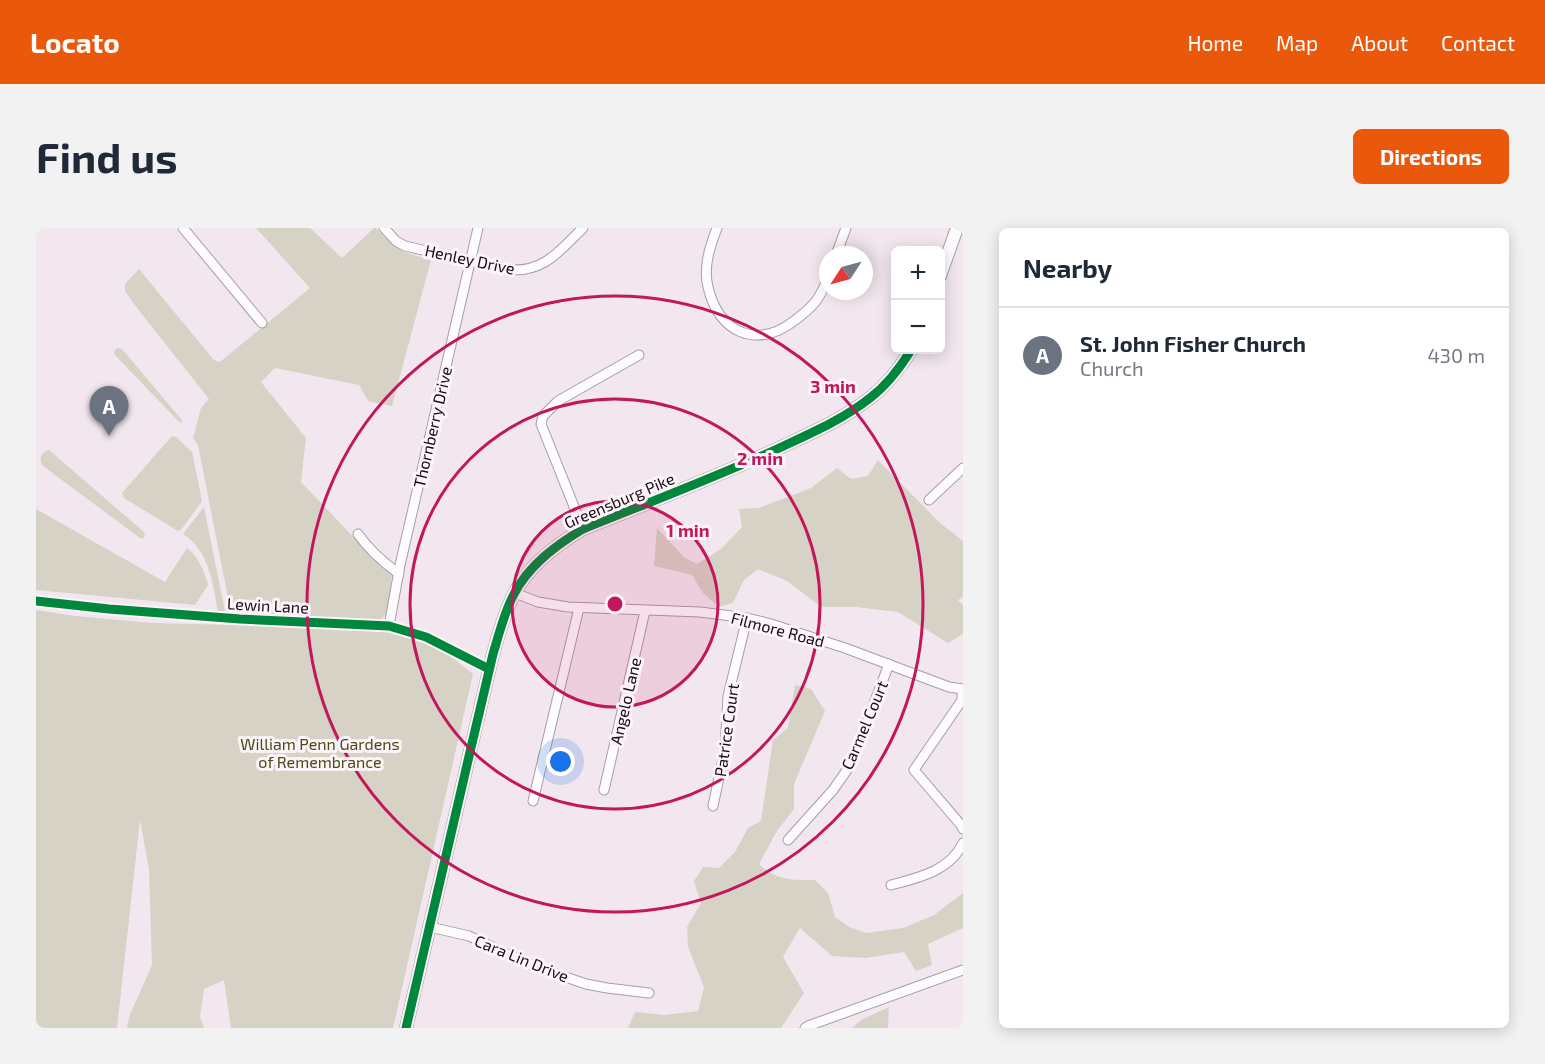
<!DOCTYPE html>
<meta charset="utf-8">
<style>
:root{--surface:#fff;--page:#f2f2f3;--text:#1f2937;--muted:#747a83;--line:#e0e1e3;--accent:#ea580c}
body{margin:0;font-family:"Exo 2",sans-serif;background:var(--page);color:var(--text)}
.controls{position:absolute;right:18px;top:18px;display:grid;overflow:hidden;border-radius:9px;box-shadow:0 3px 15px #0003}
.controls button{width:54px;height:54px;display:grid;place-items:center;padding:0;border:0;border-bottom:2px solid var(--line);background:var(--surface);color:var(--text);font:30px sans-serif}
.compass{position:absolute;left:783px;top:18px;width:54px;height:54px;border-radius:50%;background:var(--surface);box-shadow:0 3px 15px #0003;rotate:234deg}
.you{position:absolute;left:525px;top:534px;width:21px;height:21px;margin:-15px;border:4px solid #fff;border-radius:50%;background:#1a73e8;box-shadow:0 0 0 9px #1a73e833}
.badge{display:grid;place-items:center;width:39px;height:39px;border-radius:50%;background:var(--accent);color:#fff;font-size:20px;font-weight:700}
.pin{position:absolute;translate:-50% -50px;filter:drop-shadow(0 2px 3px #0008)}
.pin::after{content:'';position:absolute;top:32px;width:21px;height:18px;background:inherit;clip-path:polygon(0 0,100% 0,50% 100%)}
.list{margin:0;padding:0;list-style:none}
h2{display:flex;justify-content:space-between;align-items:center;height:78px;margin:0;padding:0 24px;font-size:26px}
h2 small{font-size:20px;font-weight:400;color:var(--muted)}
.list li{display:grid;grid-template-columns:39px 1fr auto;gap:18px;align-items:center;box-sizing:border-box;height:96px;padding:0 24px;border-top:2px solid var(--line)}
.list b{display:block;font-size:22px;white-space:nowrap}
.list p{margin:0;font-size:20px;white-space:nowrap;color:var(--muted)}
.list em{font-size:20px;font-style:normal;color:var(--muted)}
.map{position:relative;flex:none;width:927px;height:800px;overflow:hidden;border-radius:9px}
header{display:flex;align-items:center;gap:36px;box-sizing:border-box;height:84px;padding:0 30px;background:var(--accent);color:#fff}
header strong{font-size:28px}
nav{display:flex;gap:33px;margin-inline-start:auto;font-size:21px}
.intro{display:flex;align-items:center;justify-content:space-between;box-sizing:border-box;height:144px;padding:0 36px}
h1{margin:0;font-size:42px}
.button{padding:15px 27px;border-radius:9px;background:var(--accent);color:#fff;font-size:21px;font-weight:700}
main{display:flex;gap:36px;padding:0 36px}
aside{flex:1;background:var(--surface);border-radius:9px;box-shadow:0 3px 15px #0003}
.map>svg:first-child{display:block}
.green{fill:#d6d2c6}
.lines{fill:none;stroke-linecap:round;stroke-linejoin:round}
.street-casing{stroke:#a89ea4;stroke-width:11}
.secondary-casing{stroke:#a89ea4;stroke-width:14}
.street{stroke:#fdfbfd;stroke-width:9}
.secondary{stroke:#fdfbfd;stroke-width:12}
.cycleway-casing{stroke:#fdf3f9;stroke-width:13}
.cycleway{stroke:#00873e;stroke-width:9}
.ring{fill:none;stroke:#c2185b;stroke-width:3}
.labels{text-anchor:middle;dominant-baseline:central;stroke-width:6;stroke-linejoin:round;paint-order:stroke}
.street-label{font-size:16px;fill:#130c11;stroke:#fdf3f9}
.park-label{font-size:16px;fill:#494c14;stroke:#fdf3f9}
.centre{fill:#c2185b;stroke:#fdf3f9;stroke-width:3}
.ring-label{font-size:18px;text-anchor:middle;font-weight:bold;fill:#c2185b;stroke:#fdf3f9;stroke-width:6;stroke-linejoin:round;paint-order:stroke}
</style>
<header>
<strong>Locato</strong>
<nav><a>Home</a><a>Map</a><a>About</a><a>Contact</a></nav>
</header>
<div class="intro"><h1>Find us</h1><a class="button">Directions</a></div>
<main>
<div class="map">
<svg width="927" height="800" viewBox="0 0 927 800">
<rect width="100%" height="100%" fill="#f3e7ef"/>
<!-- green -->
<g class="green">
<path d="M220 0H274L306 30 338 0H340C360 23 366 24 395 32L356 178 332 173 323 157 239 140 225 154 270 210 265 254 348 341 356 348 351 385 344 392 218 386 215 383 196 381 193 375 162 217 157 210 165 180 173 171 101 80 89 63V56L103 41 177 131 182 134 185 133 274 60Z"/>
<path d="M81 120 86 121 146 192V195L143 194 78 126V124Z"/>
<path d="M136 208 140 209 156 224 166 273 145 302 142 303 88 270 86 265Z"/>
<path d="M13 222 108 304 109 308 108 310H104L7 238C2 231 5 224 13 222Z"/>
<path d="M842 232 904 295 927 313V369L922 372 927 377V406L912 415 862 384 820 379H785L751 353 722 341 708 352 697 375 683 379 666 364 656 347 618 338 621 300 649 330 661 336 685 321 706 299 703 281 723 280 775 260 801 240 815 251 832 248Z"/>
<path d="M168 279 189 383 182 384C177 356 173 322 147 306Z"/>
<path d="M0 281 129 354 151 320C163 329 168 343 172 357L159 377 0 362Z"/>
<path d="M0 382 39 388 116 395 330 400 390 409 437 446 357 800H195L188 752 168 761 164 789 168 800H91L93 789 116 737 113 641 104 592 81 800H0Z"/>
<path d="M759 457 775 461 789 483 758 556V581L741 603 723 636C740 653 756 652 779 652L792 665 799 689 813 699 830 705 867 700 898 687 927 665V700L892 716 896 737 880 743 868 724 830 730 796 728 764 700 747 729 768 765 745 800H592L599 784 628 787 662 783 668 759 652 719 651 699 665 675 658 653 667 639 683 640 699 624 712 600 725 593 737 512 752 500Z"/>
<path d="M853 779 852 800H816L825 792Z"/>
</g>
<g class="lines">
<!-- street casing -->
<g class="street-casing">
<g id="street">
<path d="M147 0 226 95"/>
<path d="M348 0 360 13 369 18 474 42C509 44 524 22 547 0"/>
<path d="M681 0C674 18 667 39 672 59 682 104 720 122 758 93 778 78 783 72 792 50"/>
<path d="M800 27 810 0"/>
<path d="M893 272 927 240"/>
<path d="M547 301 505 196 507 188 522 173 603 127"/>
<path d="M322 306C333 322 347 334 363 346"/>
<path d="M479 365 502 374 532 379 664 384 711 390 735 396 809 420 913 459 927 461"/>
<path d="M0 373 73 381 204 391 353 398 390 409 453 441"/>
<path d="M353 398 364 337 442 0"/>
<path d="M926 461V472L878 542 925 597 927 601"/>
<path d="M568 562 609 383"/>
<path d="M497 573 543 380"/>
<path d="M677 578 689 521 692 468 711 390"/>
<path d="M752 612 797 562 811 542 819 526 853 436"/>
<path d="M855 657C882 650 914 643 927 615"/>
<path d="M394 699 433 708 497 738 550 756 571 760 613 765"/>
<path d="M769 800 772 798 927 742"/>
</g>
</g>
<!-- secondary casing -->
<g class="secondary-casing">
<g id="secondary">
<path d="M904 48 921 0"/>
<path d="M370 800C392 708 413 616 434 524 442 491 449 459 457 426 463 406 468 385 478 366 493 337 520 317 547 301 616 273 687 247 754 215 782 202 810 189 834 170 851 157 864 140 875 122"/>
</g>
</g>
<!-- street -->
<use href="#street" class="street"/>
<!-- secondary -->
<use href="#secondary" class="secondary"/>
<!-- cycleway casing -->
<g class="cycleway-casing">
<g id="cycleway">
<path d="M0 373 73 381 204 391 353 398 390 409 453 441"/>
<path d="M370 800C392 708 413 616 434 524 442 491 449 459 457 426 463 406 468 385 478 366 493 337 520 317 547 301 616 273 687 247 754 215 782 202 810 189 834 170 851 157 864 140 875 122"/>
</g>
</g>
<!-- cycleway -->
<use href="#cycleway" class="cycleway"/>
</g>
<!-- distance rings -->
<circle cx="579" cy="376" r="103" fill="#c2185b" fill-opacity=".12"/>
<g class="ring">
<circle cx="579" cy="376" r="103"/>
<circle cx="579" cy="376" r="205"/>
<circle cx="579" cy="376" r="308"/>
</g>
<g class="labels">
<!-- street labels -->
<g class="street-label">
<text transform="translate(434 31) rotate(12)">Henley Drive</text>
<text transform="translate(396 199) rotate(-77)">Thornberry Drive</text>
<text transform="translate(583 272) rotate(-23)">Greensburg Pike</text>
<text transform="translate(232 377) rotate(3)">Lewin Lane</text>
<text transform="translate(742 401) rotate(15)">Filmore Road</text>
<text transform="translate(589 473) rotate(-77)">Angelo Lane</text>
<text transform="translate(828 497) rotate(-67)">Carmel Court</text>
<text transform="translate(690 502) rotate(-82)">Patrice Court</text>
<text transform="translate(486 730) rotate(22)">Cara Lin Drive</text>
</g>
<!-- park labels -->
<g class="park-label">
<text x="284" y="515">William Penn Gardens<tspan x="284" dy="18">of Remembrance</tspan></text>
</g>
</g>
<circle cx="579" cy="376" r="9" class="centre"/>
<g class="ring-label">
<text x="797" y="165">3 min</text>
<text x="724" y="237">2 min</text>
<text x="652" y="309">1 min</text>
</g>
</svg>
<div class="controls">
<button>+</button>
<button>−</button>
</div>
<svg class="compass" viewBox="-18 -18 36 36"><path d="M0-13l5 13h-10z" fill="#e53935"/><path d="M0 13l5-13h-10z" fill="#747a83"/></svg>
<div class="you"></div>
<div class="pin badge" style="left:73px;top:208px;background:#6b7280">A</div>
</div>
<aside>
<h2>Nearby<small></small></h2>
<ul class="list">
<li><span class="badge" style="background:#6b7280">A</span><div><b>St. John Fisher Church</b><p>Church</p></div><em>430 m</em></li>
</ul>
</aside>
</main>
